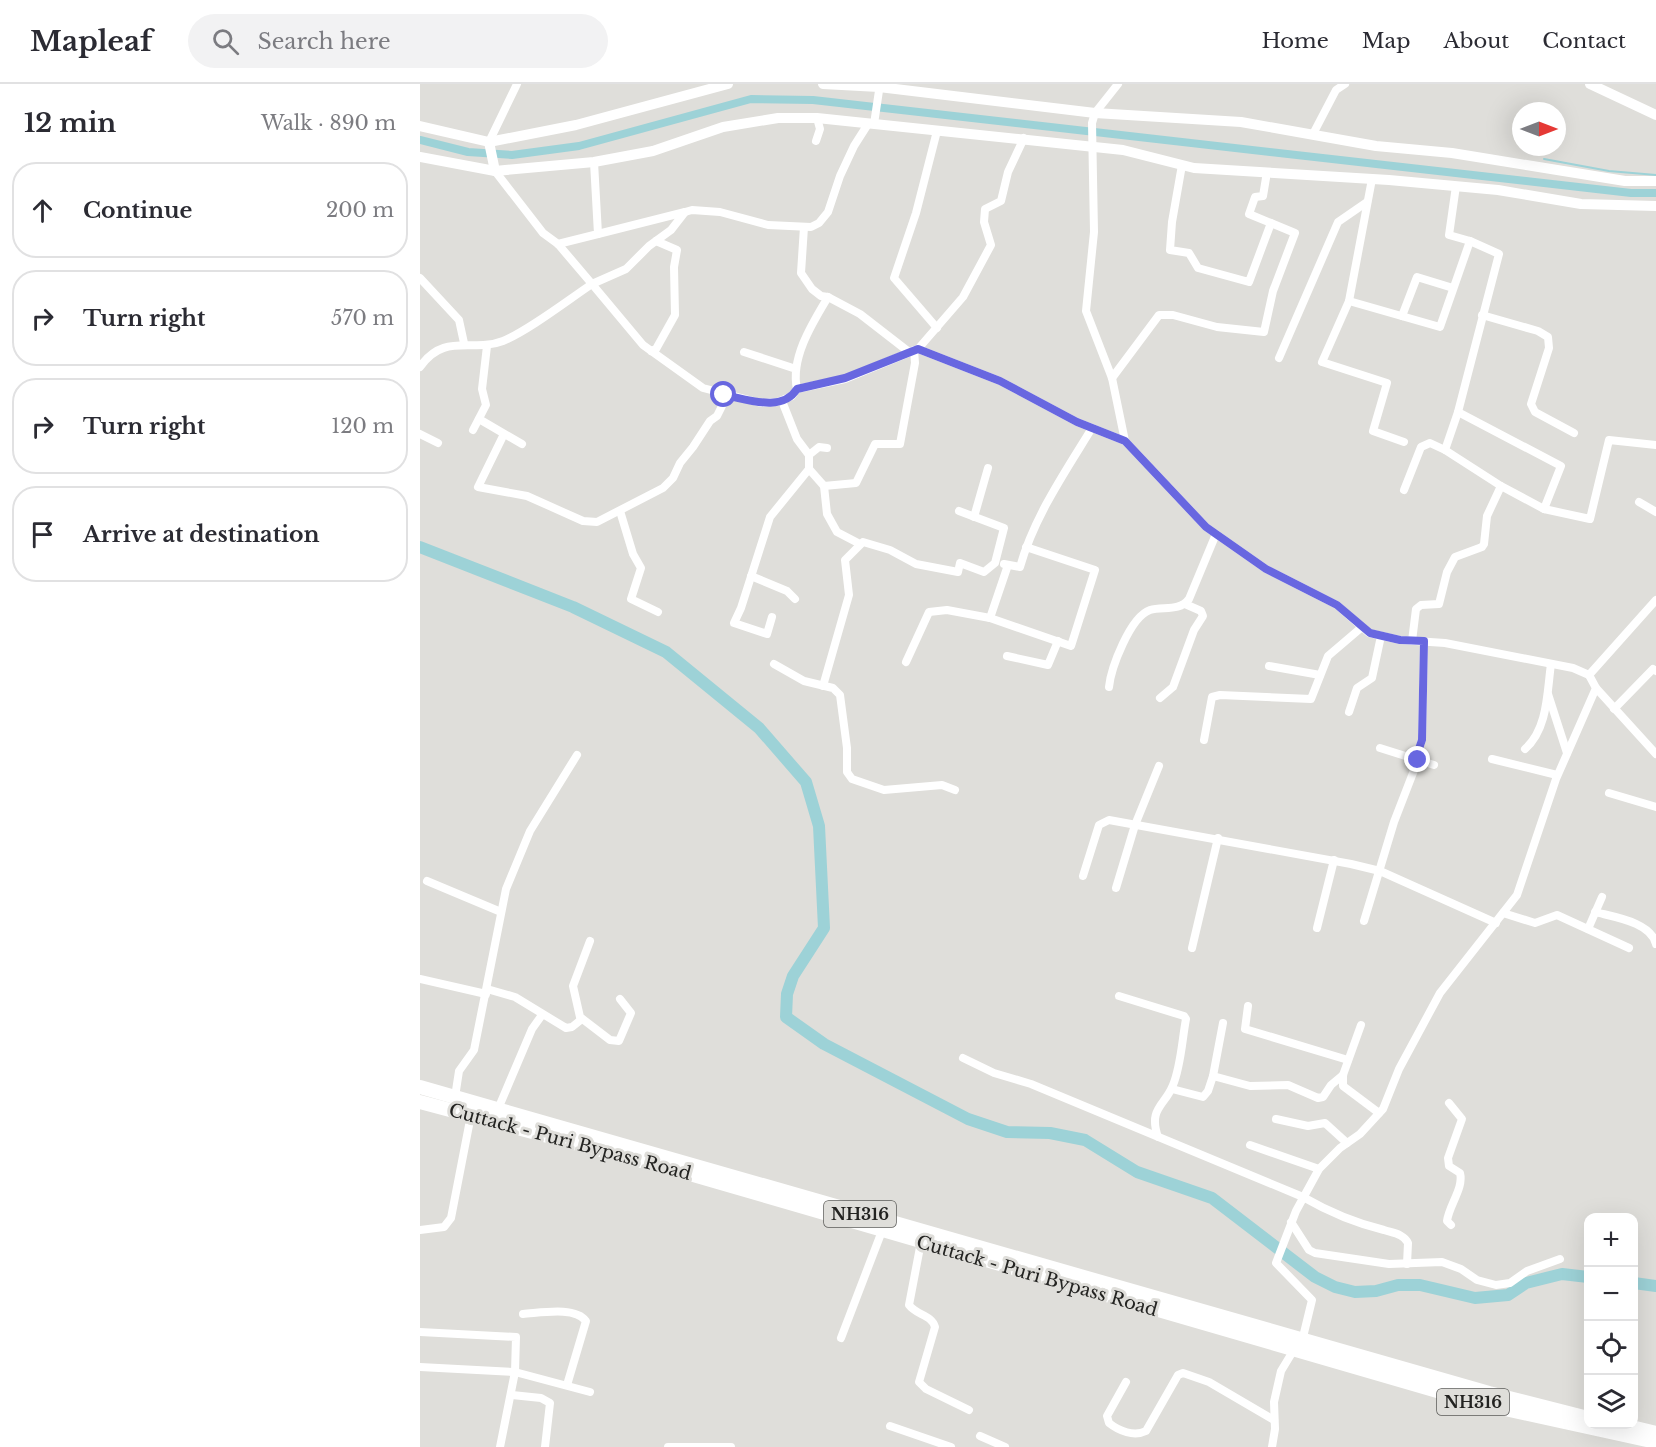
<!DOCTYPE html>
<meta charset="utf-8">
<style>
:root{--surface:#fff;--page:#f2f2f3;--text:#2b2b33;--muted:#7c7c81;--line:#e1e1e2}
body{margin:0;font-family:"Libre Baskerville",serif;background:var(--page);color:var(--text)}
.controls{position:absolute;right:18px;bottom:18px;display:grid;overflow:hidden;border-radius:12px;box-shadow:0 6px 24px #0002}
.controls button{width:54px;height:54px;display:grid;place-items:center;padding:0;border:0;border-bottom:2px solid var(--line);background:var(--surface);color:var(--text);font:30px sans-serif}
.compass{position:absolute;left:1092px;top:18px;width:54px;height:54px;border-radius:50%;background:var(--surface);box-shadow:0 6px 24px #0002;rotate:90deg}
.stop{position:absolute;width:18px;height:18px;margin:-14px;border:4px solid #6867e0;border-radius:50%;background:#fff}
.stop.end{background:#6867e0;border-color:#fff;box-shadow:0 2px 6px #0008}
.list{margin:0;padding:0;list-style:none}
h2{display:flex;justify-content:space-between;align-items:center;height:78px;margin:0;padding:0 24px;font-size:26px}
h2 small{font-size:20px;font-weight:400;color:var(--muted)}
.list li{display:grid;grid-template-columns:39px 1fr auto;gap:18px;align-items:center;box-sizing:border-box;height:96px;margin:0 12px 12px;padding:0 12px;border:2px solid var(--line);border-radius:24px}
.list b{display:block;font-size:22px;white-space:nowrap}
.list em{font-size:20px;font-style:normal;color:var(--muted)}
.icon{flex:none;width:33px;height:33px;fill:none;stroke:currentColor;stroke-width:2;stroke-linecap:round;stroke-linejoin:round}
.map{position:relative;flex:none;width:1236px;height:1363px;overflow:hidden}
header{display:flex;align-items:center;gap:36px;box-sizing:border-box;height:84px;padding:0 30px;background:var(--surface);border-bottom:2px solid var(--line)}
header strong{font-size:28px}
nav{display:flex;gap:33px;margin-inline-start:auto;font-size:21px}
.search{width:420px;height:54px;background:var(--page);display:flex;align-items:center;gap:15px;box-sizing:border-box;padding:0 21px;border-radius:33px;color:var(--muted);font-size:22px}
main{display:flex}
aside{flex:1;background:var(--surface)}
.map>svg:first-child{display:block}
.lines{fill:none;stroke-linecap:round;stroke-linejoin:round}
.stream{stroke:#9dd2d7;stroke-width:2}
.canal{stroke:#9dd2d7;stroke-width:8}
.river{stroke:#9dd2d7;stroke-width:12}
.minor{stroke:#fff;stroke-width:8}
.tertiary{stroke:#fff;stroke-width:10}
.trunk{stroke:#fff;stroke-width:14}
.route{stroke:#6867e0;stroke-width:8}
.labels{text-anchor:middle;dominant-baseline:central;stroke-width:6;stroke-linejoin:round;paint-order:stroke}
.shield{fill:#dfdeda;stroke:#5b5b58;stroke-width:1.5}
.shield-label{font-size:16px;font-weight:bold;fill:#232321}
.street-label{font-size:18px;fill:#232321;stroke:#dfdeda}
</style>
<header>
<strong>Mapleaf</strong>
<div class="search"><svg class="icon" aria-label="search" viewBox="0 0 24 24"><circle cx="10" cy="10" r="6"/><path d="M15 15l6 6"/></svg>Search here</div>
<nav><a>Home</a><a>Map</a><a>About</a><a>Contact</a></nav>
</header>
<main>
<aside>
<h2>12 min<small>Walk · 890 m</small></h2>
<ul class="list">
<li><svg class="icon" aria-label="ahead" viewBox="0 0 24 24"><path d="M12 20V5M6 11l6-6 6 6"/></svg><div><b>Continue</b></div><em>200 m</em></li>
<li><svg class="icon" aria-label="right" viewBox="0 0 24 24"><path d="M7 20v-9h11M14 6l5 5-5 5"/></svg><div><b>Turn right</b></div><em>570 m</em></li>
<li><svg class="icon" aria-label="right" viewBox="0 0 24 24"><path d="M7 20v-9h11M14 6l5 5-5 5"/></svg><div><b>Turn right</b></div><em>120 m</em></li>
<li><svg class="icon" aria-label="arrive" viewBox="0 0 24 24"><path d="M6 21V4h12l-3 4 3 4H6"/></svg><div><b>Arrive at destination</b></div></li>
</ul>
</aside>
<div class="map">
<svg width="1236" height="1363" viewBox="0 0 1236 1363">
<rect width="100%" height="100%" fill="#dfdeda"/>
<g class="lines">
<!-- stream -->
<path class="stream" d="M1124 75 1189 87 1236 91"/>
<!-- canal -->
<path class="canal" d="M0 56 48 68 92 71 159 62 331 15 393 16 1211 109H1236"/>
<!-- river -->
<g class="river">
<path d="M0 463 153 523 246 568 339 644 386 698 399 742 404 844 373 892 367 910 366 933 404 960 548 1035 587 1048 630 1049 665 1056 717 1088 792 1114 895 1193 915 1203 935 1208 956 1207 978 1201H1000L1055 1214 1088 1211 1106 1199 1142 1190 1168 1193"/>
<path d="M1214 1199 1236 1202"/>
</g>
<!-- minor -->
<g class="minor">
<path d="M698 0 675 29 672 39 674 148 666 227 692 294 705 357"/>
<path d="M448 40 434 62 420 92 408 128 399 139 391 143 348 141 300 128 272 126 265 128 251 146 229 162 206 185 172 200 223 261 283 304 341 319 358 318 372 312 377 305 425 295 498 265 580 297 657 338 705 357 786 443 846 485 917 521 949 549 980 556 1025 559 1153 584 1169 591"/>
<path d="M454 40 460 0"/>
<path d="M517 47 496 129 474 194 517 244"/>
<path d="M893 50 916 6 925 0"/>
<path d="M396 57 400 45 397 34"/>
<path d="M69 58 97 0"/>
<path d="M762 81 752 138 750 166 769 169 778 184 829 198 851 139"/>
<path d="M952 95 929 217 1020 243 1050 157 1029 151 1036 102"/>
<path d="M384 143 381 189 392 205 401 212 408 213 440 230 489 268"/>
<path d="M178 150 265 128"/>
<path d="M1050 157 1079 170 1038 328 1141 382 1124 425"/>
<path d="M138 160 178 150 174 78"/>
<path d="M0 194 39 236 44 259"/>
<path d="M929 217 902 278 967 299 953 347 984 358"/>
<path d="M1062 231 1118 247 1128 253 1129 264 1111 320 1115 328 1154 349"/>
<path d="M982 232 997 193 1033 204"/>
<path d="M498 265 543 213 571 161 564 138 565 125 581 117 588 88 604 54"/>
<path d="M231 267 236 265 255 231 254 183 257 166 236 157"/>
<path d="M324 268 376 285"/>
<path d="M859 274 918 138 947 118"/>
<path d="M0 283C24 248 52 269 83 257 108 247 148 216 172 200L138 160 123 149 75 87"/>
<path d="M692 294 739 231H753L797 243 844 248 853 207 875 149 829 130 835 113 843 112 847 88"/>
<path d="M377 305C370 274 393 238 408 213"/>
<path d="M362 317 377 355 389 371 399 363 407 364"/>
<path d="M59 335 102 360"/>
<path d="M53 346 66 321 62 305 67 262"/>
<path d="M0 350 18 359"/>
<path d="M84 350 58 403 107 412 163 437 177 438 243 404 253 394 260 379 273 363 290 337 297 332 307 312"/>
<path d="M389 385 404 402 407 430 417 448 440 460"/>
<path d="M404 402 436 399 455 360H480L495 279 494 266"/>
<path d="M1081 402 1124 425 1170 435 1189 356 1236 361"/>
<path d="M984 406 1001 363 1010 359 1025 366"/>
<path d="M1219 418 1236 428"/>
<path d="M200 427 213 470 221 484 211 515 238 528"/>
<path d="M554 433 568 384"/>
<path d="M584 480 600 483C614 433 645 388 672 344"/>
<path d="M588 481 570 534 651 562 675 486 606 463"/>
<path d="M331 492 367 507 375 515"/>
<path d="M352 533 347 550 314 539 321 524 350 433 389 385V371"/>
<path d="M992 557 996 525 1001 521 1019 520 1027 488 1035 473 1062 463 1064 460 1067 432 1081 402 1025 366 1038 328"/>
<path d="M587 572 628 581 638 557"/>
<path d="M486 578 509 528 527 526 570 534"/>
<path d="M354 580 384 597 413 604 420 611 427 664V688L432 695 464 706 522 701 535 706"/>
<path d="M849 582 900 591"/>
<path d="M403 602 429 511 425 476 443 458 470 466 496 480 538 488 540 479 564 488 575 479 584 444 539 427"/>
<path d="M689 603C691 584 710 533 730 526 743 522 759 528 769 515L796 450"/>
<path d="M1176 604 1236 670"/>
<path d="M1128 610 1147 669"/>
<path d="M740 614 753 603 774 546 783 532 781 527 765 520"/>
<path d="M1194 625 1233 585 1236 587"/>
<path d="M929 628 937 604 952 594 961 552"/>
<path d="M784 656 792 613 800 611 891 615 908 572 942 543"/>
<path d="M960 664 1014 681"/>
<path d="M1105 665C1128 645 1127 608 1131 580"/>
<path d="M1072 675 1137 691"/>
<path d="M995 676 1002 656 1004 557"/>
<path d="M1189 709 1236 723"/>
<path d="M663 792 679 741 689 736 931 780 960 787 1076 839"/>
<path d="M7 797 81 828"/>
<path d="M696 804 715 741 739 682"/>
<path d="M1175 828C1194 833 1231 838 1236 860"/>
<path d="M1083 829 1115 839 1137 831 1209 864"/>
<path d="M944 837 974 738 998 676"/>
<path d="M897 844 914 776"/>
<path d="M1168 845 1182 813"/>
<path d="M170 857 153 902 160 933 190 956 199 957 211 929 200 915"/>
<path d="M772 864 798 754"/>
<path d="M0 895 66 910"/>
<path d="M67 905 95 913 146 944 152 943 162 935"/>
<path d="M699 912 764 932 766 935C762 956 761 982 753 1001 745 1022 728 1024 738 1053"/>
<path d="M828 922 825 945 928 976"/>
<path d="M803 939 793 992 830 1002 868 1001 898 1014 903 1013 911 1001 923 991"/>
<path d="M941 941 923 991V1002L959 1029"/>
<path d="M543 974 574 989 611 1000 883 1113C909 1128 935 1139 964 1146 973 1149 984 1150 988 1159L987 1180"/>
<path d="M752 1005 783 1013 788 1007 793 992"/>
<path d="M35 1013 39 987 54 966 86 805 110 747 157 671"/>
<path d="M1029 1019 1042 1035 1028 1074 1029 1082 1040 1089C1044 1104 1029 1121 1027 1137L1031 1141"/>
<path d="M78 1025 112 945 122 931"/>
<path d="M856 1035 888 1042 905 1039 927 1059"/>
<path d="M830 1061 899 1085"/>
<path d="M871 1138 889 1166 895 1169 969 1180 1022 1178 1041 1185 1057 1196 1076 1201 1090 1199 1107 1187 1140 1175"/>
<path d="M0 1146 24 1143 31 1134 51 1031"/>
<path d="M501 1158 489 1221C496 1231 512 1231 515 1243L499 1298 506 1305 549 1326"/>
<path d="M103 1230C120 1229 155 1222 166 1237L147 1301"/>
<path d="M0 1248 96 1253 95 1288 80 1363"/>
<path d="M421 1254 462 1147"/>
<path d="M0 1283 95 1288 170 1308"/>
<path d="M706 1298 687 1332 689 1339C699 1347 714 1353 726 1347L758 1291 763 1289 789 1298 854 1336"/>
<path d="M92 1311 121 1314 130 1319 125 1363"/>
<path d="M470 1342 531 1363"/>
<path d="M560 1352 585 1363"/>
<path d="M248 1363H311"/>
<path d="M852 1363 855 1345 854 1318 861 1287 884 1249 892 1216 856 1179 876 1127 899 1085 920 1064 940 1050 963 1025 979 985 1020 909 1097 811 1136 695 1176 604 1169 591 1236 516"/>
</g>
<!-- tertiary -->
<g class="tertiary">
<path d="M403 0 459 3 675 29 821 38 956 62 1032 69 1205 97H1236"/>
<path d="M1170 0 1236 31"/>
<path d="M0 42 69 58 156 41 308 0"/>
<path d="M69 58 75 87"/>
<path d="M0 73 75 87 174 78 233 67 303 43 358 34H397L703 66 774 84 969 96 1078 106 1161 120 1236 122"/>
</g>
<!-- trunk -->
<g class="trunk">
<path d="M0 1003 1069 1309 1168 1334"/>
<path d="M0 1018 263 1088 1062 1320 1236 1358"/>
<path d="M1199 1340 1236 1349"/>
</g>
</g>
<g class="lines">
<!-- route -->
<path class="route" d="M304 311C327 315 362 329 377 305L425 294 498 265 580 297 657 338 705 357 786 443 846 485 917 521 950 549 980 556 1004 557 1002 656 995 676H998"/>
</g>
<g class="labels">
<!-- shield labels -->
<g class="shield">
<rect x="404" y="1117" width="72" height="26" rx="4.5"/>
<rect x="1017" y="1305" width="72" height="26" rx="4.5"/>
</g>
<g class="shield-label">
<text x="440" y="1130">NH316</text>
<text x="1053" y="1318">NH316</text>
</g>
<!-- street labels -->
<g class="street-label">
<text transform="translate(150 1058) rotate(15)">Cuttack - Puri Bypass Road</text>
<text transform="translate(617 1192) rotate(16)">Cuttack - Puri Bypass Road</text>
</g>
</g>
</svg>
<div class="controls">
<button>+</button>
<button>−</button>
<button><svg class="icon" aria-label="locate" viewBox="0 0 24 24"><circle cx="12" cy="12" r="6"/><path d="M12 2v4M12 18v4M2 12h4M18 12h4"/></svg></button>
<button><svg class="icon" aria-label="layers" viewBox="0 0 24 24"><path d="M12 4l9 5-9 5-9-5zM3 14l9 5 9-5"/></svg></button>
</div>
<svg class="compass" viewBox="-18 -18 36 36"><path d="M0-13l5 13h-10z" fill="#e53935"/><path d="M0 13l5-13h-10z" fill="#7c7c81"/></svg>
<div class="stop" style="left:304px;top:311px"></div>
<div class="stop end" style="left:998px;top:676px"></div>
</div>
</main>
